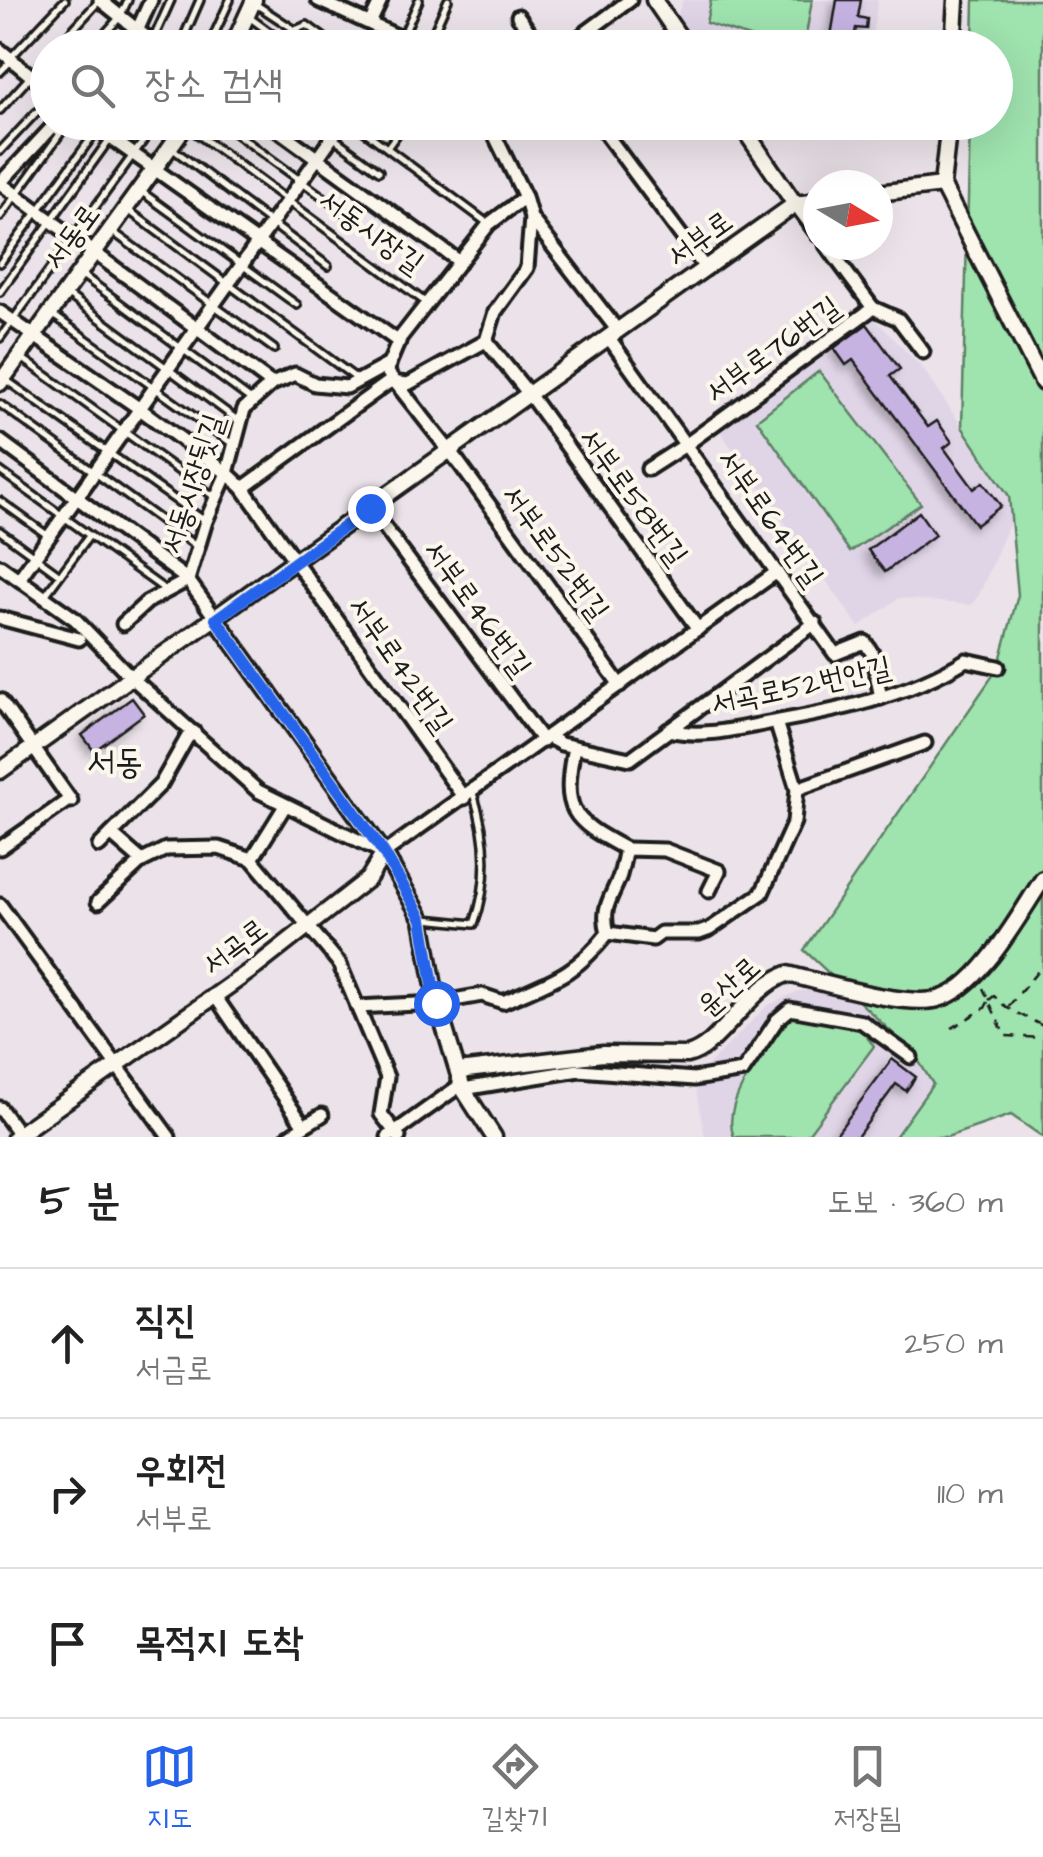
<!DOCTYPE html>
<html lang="ko">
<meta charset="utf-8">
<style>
:root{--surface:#fff;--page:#f2f2f2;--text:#222;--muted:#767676;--line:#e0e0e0;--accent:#2563eb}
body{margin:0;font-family:"Architects Daughter","Poor Story",sans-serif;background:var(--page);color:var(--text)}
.compass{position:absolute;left:803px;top:170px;width:90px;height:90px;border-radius:50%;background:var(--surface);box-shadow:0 10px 40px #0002;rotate:100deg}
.stop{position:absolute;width:30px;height:30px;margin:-22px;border:8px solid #2563eb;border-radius:50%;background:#fff}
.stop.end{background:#2563eb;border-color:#fff;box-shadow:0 2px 10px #0008}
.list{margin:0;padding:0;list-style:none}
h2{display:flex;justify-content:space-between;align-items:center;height:130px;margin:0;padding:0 40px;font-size:42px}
h2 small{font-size:32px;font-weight:400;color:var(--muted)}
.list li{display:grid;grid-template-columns:65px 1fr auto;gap:30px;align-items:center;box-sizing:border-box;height:150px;padding:0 40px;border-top:2px solid var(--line)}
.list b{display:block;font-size:38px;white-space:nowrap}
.list p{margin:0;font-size:32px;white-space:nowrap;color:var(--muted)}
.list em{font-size:32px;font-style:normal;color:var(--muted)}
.icon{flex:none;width:55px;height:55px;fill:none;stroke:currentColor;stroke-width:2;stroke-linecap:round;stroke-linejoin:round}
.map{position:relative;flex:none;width:1043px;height:1137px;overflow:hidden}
.search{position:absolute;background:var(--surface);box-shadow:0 10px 40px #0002;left:30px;right:30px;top:30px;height:110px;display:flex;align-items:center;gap:25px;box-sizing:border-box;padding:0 35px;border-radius:55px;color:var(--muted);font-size:38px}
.sheet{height:580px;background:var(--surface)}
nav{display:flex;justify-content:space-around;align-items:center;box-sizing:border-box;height:140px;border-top:2px solid var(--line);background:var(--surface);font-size:28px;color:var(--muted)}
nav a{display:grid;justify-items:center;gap:5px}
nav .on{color:var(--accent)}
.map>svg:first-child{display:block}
.built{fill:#e0d5e7}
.green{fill:#9fe3af;stroke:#5e8066;stroke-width:2.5}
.building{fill:#c6b3e2;stroke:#1c1c1c;stroke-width:2.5;filter:url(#shadow)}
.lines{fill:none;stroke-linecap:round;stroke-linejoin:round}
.service-casing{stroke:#1c1c1c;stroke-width:12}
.minor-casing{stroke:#1c1c1c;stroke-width:19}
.tertiary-casing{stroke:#1c1c1c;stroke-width:21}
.path{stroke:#1c1c1c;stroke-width:2.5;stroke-dasharray:10 8;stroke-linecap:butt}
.service{stroke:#fbf7ec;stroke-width:5}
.minor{stroke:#fbf7ec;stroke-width:11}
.tertiary{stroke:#fbf7ec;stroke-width:14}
.route{stroke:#2563eb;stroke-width:12}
.labels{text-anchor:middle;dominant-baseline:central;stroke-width:8;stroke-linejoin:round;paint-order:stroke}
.street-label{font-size:30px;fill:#1c1c1c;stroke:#fbf7ec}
.quarter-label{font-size:35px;fill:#1c1c1c;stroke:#fbf7ec}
</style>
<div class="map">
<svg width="1043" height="1137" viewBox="0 0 1043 1137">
<defs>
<filter id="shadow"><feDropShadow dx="-4.5" dy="4.5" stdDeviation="5" flood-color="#0004"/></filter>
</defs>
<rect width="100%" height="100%" fill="#ebe3e9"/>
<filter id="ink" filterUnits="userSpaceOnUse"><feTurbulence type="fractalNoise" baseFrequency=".01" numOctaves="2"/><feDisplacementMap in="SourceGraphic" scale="20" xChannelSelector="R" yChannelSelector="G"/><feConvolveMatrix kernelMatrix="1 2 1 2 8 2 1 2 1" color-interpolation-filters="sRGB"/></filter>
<g filter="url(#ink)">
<!-- built -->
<g class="built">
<path d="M683 0H878L870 47H696L676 19Z"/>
<path d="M868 312 924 370 1009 496 1011 520 979 595 971 605 899 598 859 627 714 423Z"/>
<path d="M846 990 913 1052 934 1085 895 1137H705L694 1079 767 1006 798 991Z"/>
</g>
<!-- green -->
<g class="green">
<path d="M711 0H812L804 47H780L706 23Z"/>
<path d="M974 0H1043V1137L1011 1115 947 1137H895L933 1084 913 1052 804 950 998 668 1018 595 1009 496 962 427 970 123 996 122V48L973 47Z"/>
<path d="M819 371 921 504 850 552 757 420Z"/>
<path d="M793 1014 859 1027 874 1046 806 1137H734C718 1101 772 1043 793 1014Z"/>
</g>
<!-- building -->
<g class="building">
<path d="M837 0H861L858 17 867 19 866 29 856 28 852 48H829Z"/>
<path d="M867 324 900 369 890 376 928 427 937 421 952 442 944 448 974 489 983 482 1001 506 976 525 853 360 846 365 834 348Z"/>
<path d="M919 512 935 535 885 572 868 550Z"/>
<path d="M132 698 144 714 94 751 82 735Z"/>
<path d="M892 1059 916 1077 906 1091 896 1084 857 1137H834Z"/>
</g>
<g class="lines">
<!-- service casing -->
<g class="service-casing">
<g id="service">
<path d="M257 5 295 30 307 25 338 48"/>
<path d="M249 17 291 48"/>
<path d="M402 38 419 0"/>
<path d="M152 42 171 0"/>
<path d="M427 47 448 0"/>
<path d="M56 48 98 2"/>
<path d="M92 48 120 17 128 0"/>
<path d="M179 48 200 0"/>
<path d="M208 48 230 0"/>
<path d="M12 56 65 0"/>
<path d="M0 72 10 62"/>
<path d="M0 110 48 57"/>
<path d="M220 122 356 221"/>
<path d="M312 122 379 171"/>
<path d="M352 122 486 222"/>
<path d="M188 127 425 302"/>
<path d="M387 148 406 122"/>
<path d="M173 149 328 266"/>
<path d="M0 151 48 100"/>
<path d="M142 192 297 305"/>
<path d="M128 210 357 379"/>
<path d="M0 217 60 134 54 128"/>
<path d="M113 232 274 349"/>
<path d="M0 263 103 122"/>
<path d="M82 275 250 399"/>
<path d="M0 292 109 140"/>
<path d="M68 295 240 422"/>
<path d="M53 315 234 445"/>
<path d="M0 338 157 122"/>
<path d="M22 358 216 498"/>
<path d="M6 380 205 521"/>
<path d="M0 404 196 546"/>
<path d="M0 471 164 589"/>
<path d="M0 501 47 535"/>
<path d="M0 531 60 575"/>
<path d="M44 597 89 536"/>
<path d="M425 919 474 924C490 881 487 836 473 793"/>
</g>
</g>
<!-- minor casing -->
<g class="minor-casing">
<g id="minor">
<path d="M100 0 160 48"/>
<path d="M318 0 423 48"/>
<path d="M518 16 541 48"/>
<path d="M370 23 381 0"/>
<path d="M122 48 137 31 151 0"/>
<path d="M565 48 630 0"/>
<path d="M0 50 48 90"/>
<path d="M88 122 399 342"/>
<path d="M267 122 460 262"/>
<path d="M597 122 706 269"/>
<path d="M0 183 272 384"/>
<path d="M0 183 57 122"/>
<path d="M795 204 818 235"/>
<path d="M531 218 618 331"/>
<path d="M826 245 873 308"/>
<path d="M873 308 898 319 923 352"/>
<path d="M0 312 140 409 227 473 243 488 464 798"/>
<path d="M609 338 835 654 865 642 872 653 881 698"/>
<path d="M486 341 529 394 698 629"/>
<path d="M389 364 388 373 459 463 620 685"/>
<path d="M0 441 188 580 216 619"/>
<path d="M648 469 687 444 873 308"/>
<path d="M243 488 389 382 408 384 486 341 495 312 527 268 531 218 525 197 488 122"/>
<path d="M370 508 543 741"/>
<path d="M0 566 75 619 131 677 258 791 384 853 777 572"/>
<path d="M19 579 343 122"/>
<path d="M0 618 79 639"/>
<path d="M123 624 147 602 188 580 206 521 227 473 244 409 272 384 295 374 315 384 347 387 389 364 400 338 489 224 525 197"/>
<path d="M0 700 71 801"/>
<path d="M668 730C702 738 735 729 768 723 837 711 906 697 966 660L998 667"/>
<path d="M548 737 561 744 630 759 815 623"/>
<path d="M574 747C562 811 570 819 626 849"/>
<path d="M797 789 925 743"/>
<path d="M111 834 142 861"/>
<path d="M99 846 161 784 187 738 194 732"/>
<path d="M0 848 70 799"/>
<path d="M252 859 285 806"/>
<path d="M98 902 142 861 166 849 219 848 252 859 339 963 387 1077 381 1114 399 1137"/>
<path d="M0 905 169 1137"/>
<path d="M608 933 653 939 661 933H699L710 929 762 893 794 822 797 789 776 722"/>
<path d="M215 996 304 1126 288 1137"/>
<path d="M357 1007 437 1003 482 995 503 1002C551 981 575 975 608 933 602 911 608 903 617 883 622 873 623 860 626 849L665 850 719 871 709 891"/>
<path d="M463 1089 579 1070 694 1079 743 1071 777 1020 790 1009 862 1022 911 1057"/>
<path d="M0 1108 21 1137"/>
<path d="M304 1126 322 1115"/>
<path d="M388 1137 462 1084"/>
</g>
</g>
<!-- tertiary casing -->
<g class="tertiary-casing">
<g id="tertiary">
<path d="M654 0 687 48"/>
<path d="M232 48 254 0"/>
<path d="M953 48 956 0"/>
<path d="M739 122 795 204"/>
<path d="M942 185 1043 383"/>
<path d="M878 193 942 185 949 122"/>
<path d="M0 383 188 122"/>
<path d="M216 619 384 853 422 919 437 1003 463 1089 494 1137"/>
<path d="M0 771 795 204 818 201"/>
<path d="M458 1071 603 1054 687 1055C720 1048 746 989 787 974 823 982 904 1008 938 999 980 989 1020 913 1043 879"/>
<path d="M15 1137 257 966 368 879 384 853"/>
</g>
</g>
<!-- path -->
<g class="path">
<path d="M983 988 1005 1036 1043 1038"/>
<path d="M1043 998V1007"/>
<path d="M989 1000 994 996 1007 1008 1043 1026"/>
<path d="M1008 1007 1043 965"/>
<path d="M952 1028 985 1008 988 1002"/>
</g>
<!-- service -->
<use href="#service" class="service"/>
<!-- minor -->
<use href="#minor" class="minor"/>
<!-- tertiary -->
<use href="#tertiary" class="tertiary"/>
</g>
</g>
<g class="lines" filter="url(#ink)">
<!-- route -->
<path class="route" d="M370 508 216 619 384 853 422 919 436 1003"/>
</g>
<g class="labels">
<!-- street labels -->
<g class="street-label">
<text transform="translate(371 232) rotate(36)">서동시장길</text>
<text transform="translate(72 237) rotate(-54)">서동로</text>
<text transform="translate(700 239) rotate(-36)">서부로</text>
<text transform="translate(773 350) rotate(-36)">서부로76번길</text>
<text transform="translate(193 484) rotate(-72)">서동시장뒷길</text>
<text transform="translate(633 497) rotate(54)">서부로58번길</text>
<text transform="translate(770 518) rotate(55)">서부로64번길</text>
<text transform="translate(555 553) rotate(54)">서부로52번길</text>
<text transform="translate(477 609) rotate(54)">서부로46번길</text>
<text transform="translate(400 665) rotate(55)">서부로42번길</text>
<text transform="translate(801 686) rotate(-12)">서곡로52번안길</text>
<text transform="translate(235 947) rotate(-37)">서곡로</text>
<text transform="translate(729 987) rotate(-42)">윤산로</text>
</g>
<!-- quarter labels -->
<g class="quarter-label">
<text x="115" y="762">서동</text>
</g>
</g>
</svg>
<svg class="compass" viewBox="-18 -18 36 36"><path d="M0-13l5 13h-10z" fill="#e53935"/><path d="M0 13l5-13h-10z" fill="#767676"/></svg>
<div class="stop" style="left:436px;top:1003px"></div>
<div class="stop end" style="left:370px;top:508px"></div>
<div class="search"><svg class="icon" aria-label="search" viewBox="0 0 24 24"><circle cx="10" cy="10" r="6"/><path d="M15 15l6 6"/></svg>장소 검색</div>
</div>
<section class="sheet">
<h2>5 분<small>도보 · 360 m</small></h2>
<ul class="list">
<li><svg class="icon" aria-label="ahead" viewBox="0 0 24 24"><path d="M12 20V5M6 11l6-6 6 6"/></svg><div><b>직진</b><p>서금로</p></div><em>250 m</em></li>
<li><svg class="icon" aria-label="right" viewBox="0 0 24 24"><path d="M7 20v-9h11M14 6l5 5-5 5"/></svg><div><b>우회전</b><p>서부로</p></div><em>110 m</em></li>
<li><svg class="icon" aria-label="arrive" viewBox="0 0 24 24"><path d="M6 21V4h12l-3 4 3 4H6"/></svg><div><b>목적지 도착</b></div></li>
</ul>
</section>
<nav>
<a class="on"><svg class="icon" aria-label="map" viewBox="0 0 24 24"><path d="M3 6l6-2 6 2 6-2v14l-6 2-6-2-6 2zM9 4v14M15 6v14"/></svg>지도</a>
<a><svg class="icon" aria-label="directions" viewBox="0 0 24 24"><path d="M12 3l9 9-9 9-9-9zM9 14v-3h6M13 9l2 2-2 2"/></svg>길찾기</a>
<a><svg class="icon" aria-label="saved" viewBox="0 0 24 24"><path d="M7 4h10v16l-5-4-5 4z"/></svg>저장됨</a>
</nav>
